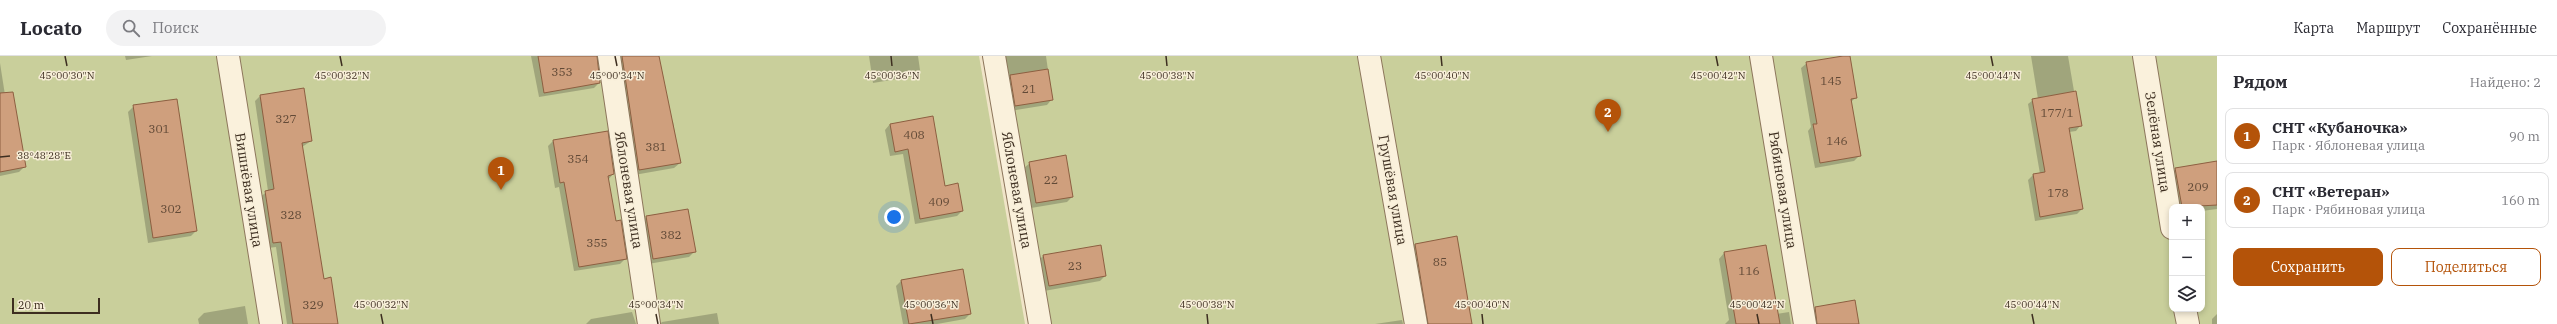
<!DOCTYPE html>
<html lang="ru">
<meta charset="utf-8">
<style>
:root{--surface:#fff;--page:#f2f2f3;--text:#2b2b33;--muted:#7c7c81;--line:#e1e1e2;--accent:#b45309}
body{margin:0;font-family:"IBM Plex Serif",serif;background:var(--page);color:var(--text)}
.controls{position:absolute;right:12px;bottom:12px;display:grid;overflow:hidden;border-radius:8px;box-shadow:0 2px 6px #0003}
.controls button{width:36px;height:36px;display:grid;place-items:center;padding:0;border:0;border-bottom:1px solid var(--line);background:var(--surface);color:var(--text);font:20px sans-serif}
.scale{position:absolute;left:12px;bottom:10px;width:88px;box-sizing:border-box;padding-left:4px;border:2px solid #3d2e20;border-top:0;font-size:11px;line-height:14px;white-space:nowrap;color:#3d2e20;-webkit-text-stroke:3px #f7eed8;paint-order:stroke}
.you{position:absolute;left:894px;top:161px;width:14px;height:14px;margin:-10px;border:3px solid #fff;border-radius:50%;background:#1a73e8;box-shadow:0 0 0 6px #1a73e833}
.badge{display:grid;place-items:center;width:26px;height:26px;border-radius:50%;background:var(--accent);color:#fff;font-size:13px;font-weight:700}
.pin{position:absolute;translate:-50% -33px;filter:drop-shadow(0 1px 2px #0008)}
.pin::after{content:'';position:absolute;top:21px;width:14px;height:12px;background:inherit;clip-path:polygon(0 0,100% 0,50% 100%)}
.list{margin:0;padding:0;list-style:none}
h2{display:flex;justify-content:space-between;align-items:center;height:52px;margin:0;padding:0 16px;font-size:17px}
h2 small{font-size:13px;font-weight:400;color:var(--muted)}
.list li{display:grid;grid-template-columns:26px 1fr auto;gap:12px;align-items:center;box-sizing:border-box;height:56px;margin:0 8px 8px;padding:0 8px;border:1px solid var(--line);border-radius:8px}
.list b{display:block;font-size:15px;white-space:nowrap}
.list p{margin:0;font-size:13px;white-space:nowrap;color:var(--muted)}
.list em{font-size:13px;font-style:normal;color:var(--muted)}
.actions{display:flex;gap:8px;padding:12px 16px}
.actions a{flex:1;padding:9px 0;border:1px solid var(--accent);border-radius:8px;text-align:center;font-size:14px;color:var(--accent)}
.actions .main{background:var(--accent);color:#fff}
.icon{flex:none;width:22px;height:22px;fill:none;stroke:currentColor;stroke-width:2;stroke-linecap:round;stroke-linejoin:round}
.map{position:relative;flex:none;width:2217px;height:268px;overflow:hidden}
header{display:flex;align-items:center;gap:24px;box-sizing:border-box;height:56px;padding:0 20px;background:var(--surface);border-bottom:1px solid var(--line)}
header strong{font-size:19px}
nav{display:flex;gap:22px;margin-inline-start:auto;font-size:14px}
.search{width:280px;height:36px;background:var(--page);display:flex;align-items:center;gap:10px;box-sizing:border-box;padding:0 14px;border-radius:22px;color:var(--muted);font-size:15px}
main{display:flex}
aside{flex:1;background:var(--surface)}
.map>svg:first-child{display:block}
.green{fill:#c9cf9b;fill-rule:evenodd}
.shadow{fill:#0003}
.building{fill:#cf9f7d;stroke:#8d5f41}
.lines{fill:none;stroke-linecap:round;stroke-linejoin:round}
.minor-casing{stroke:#8d765c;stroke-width:24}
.minor{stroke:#faf1dc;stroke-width:22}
.ticks{fill:none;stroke:#3d2e20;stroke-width:1.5}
.labels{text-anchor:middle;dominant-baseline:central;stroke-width:3;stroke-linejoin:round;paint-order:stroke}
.number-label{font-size:12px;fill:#624a37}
.street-label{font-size:14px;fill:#3d2e20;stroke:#f7eed8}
.ticks-label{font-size:10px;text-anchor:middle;fill:#3d2e20;stroke:#f7eed8;stroke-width:3;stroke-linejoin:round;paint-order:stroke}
</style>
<header>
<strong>Locato</strong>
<div class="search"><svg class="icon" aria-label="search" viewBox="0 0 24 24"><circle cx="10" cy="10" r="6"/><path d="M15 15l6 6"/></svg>Поиск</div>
<nav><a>Карта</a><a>Маршрут</a><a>Сохранённые</a></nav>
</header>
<main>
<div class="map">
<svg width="2217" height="268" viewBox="0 0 2217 268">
<rect width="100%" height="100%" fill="#f0e4c8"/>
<!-- green -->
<g class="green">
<path d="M0 0H979L1025 268H0Z"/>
<path d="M985 0H2217V268H1031ZM2172 151H2202V253H2172Z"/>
</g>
<!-- shadow -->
<g class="shadow">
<path d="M125 0H152L126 4Z"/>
<path d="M531 0H597L599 27 594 32 539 41Z"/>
<path d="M615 0H658L670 66H673L680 107 674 112 634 119Z"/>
<path d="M869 0H918L920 14 915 20 873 27Z"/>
<path d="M1002 0H1046L1052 43 1047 49 1010 55Z"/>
<path d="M2031 0H2068L2080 70 2076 75 2069 76 2082 153 2077 158 2035 165 2028 124 2033 119 2040 118 2028 48 2033 44 2038 43Z"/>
<path d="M0 7 10 71 24 111 19 116 0 120Z"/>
<path d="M1807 7 1856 41 1851 46 1860 99 1854 105 1815 112 1808 75 1811 71 1801 12Z"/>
<path d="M260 40 311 85 302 91 323 224 337 268H287L276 191 268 192 260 141 268 135 255 45Z"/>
<path d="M134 50 196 175 191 180 148 187 128 56Z"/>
<path d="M890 68 962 155 957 160 915 168 903 98 890 100 885 74Z"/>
<path d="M553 85 613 118 608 124 615 166 626 202 620 208 574 215 559 131 555 132 548 90Z"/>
<path d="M2217 106V153L2202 155V151H2176L2170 118 2176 113Z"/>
<path d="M1030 107 1072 141 1067 146 1031 152 1024 112Z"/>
<path d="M688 154 695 195 689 201 648 208 641 166 646 161Z"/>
<path d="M1457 182 1471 268H1421L1410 194 1415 188Z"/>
<path d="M1766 190 1777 258 1789 256 1791 268H1725L1729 264 1719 203 1724 197Z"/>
<path d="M1044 199 1105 220 1100 225 1044 235 1038 205Z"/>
<path d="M902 224 970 258 965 263 937 268H903L896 230Z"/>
<path d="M245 250 248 268H199L198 263 204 257Z"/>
<path d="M1815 252 1858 268H1811L1810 257Z"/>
<path d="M632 256 636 268H586L591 263Z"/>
<path d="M717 257 719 268H660L662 266Z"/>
<path d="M2217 258V268H2212V263Z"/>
<path d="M1402 264 1403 268H1375Z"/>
</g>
<!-- building -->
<g class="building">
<path d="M538 0H597L600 27 544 37Z"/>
<path d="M622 0H659L681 107 639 114Z"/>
<path d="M1843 0H1850L1857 42 1851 43 1861 100 1820 107 1813 68H1817L1806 6Z"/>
<path d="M1048 13 1053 44 1015 50 1010 19Z"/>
<path d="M304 32 312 85 302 87 324 223 331 221 338 268H293L281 186 273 187 265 135 274 133 260 39Z"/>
<path d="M2076 35 2082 70 2069 72 2083 153 2040 161 2033 118 2045 116 2032 43Z"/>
<path d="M13 36 26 111 0 116V37Z"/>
<path d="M177 43 197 175 153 182 133 49Z"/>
<path d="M933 60 945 130 958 127 963 155 920 163 908 93 895 96 890 68Z"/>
<path d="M608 75 614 118 608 120 616 165 621 164 627 203 579 211 564 126 560 127 553 84Z"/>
<path d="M1066 99 1073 141 1036 147 1029 106Z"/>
<path d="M2217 105V149L2182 151 2175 112Z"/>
<path d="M688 153 696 196 653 203 646 160Z"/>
<path d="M1457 180 1472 268H1428L1415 188Z"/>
<path d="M1101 189 1106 220 1049 230 1043 199Z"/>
<path d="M1766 189 1780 268H1736L1724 196Z"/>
<path d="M963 213 971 258 909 268 901 224Z"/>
<path d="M1855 244 1859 268H1817L1815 251Z"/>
</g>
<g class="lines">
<!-- minor casing -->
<g class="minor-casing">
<g id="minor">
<path d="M228 0 271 268"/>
<path d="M609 0 649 268"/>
<path d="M994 0 1040 268"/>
<path d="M1369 0 1416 268"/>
<path d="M1761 0 1805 268"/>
<path d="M2144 0 2172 172"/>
<path d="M2185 253 2188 268"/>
</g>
</g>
<!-- minor -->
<use href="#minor" class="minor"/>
</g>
<!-- ticks -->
<path class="ticks" d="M65 0 67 10M340 0 342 10M615 0 617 10M891 0 892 10M1166 0 1167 10M1441 0 1442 10M1716 0 1718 10M1991 0 1993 10M0 101 10 100M381 258 383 268M656 258 658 268M931 258 933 268M1207 258 1208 268M1482 258 1483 268M1757 258 1759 268M2032 258 2034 268"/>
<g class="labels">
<!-- number labels -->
<g class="number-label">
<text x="562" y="15">353</text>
<text x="1831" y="24">145</text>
<text x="1029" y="32">21</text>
<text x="2057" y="56">177/1</text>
<text x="286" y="62">327</text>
<text x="159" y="72">301</text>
<text x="914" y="78">408</text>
<text x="1837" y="84">146</text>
<text x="656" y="90">381</text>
<text x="578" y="102">354</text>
<text x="1051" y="123">22</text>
<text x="2198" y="130">209</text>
<text x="2058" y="136">178</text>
<text x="939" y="145">409</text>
<text x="171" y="152">302</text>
<text x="291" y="158">328</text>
<text x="671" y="178">382</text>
<text x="597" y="186">355</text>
<text x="1440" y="205">85</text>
<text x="1075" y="209">23</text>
<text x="1749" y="214">116</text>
<text x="313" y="248">329</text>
</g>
<!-- street labels -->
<g class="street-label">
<text transform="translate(2158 86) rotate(81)">Зелёная улица</text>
<text transform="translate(249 134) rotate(81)">Вишнёвая улица</text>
<text transform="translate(629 134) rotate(81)">Яблоневая улица</text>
<text transform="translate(1017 134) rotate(80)">Яблоневая улица</text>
<text transform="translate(1393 134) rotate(80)">Грушёвая улица</text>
<text transform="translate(1783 134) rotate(81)">Рябиновая улица</text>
</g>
</g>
<g class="ticks-label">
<text x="67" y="23">45°00'30"N</text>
<text x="342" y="23">45°00'32"N</text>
<text x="617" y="23">45°00'34"N</text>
<text x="892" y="23">45°00'36"N</text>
<text x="1167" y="23">45°00'38"N</text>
<text x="1442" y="23">45°00'40"N</text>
<text x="1718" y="23">45°00'42"N</text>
<text x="1993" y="23">45°00'44"N</text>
<text x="44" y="103">38°48'28"E</text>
<text x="381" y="252">45°00'32"N</text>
<text x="656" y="252">45°00'34"N</text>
<text x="931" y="252">45°00'36"N</text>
<text x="1207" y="252">45°00'38"N</text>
<text x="1482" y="252">45°00'40"N</text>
<text x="1757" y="252">45°00'42"N</text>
<text x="2032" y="252">45°00'44"N</text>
</g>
</svg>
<div class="controls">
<button>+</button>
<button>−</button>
<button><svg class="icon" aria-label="layers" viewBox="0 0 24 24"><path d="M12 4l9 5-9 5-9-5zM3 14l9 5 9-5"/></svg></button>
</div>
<div class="scale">20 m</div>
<div class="you"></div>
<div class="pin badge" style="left:501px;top:134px">1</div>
<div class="pin badge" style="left:1608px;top:76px">2</div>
</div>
<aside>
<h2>Рядом<small>Найдено: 2</small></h2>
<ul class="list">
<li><span class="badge">1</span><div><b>СНТ «Кубаночка»</b><p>Парк · Яблоневая улица</p></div><em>90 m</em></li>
<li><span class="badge">2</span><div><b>СНТ «Ветеран»</b><p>Парк · Рябиновая улица</p></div><em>160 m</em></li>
</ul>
<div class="actions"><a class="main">Сохранить</a><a>Поделиться</a></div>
</aside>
</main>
